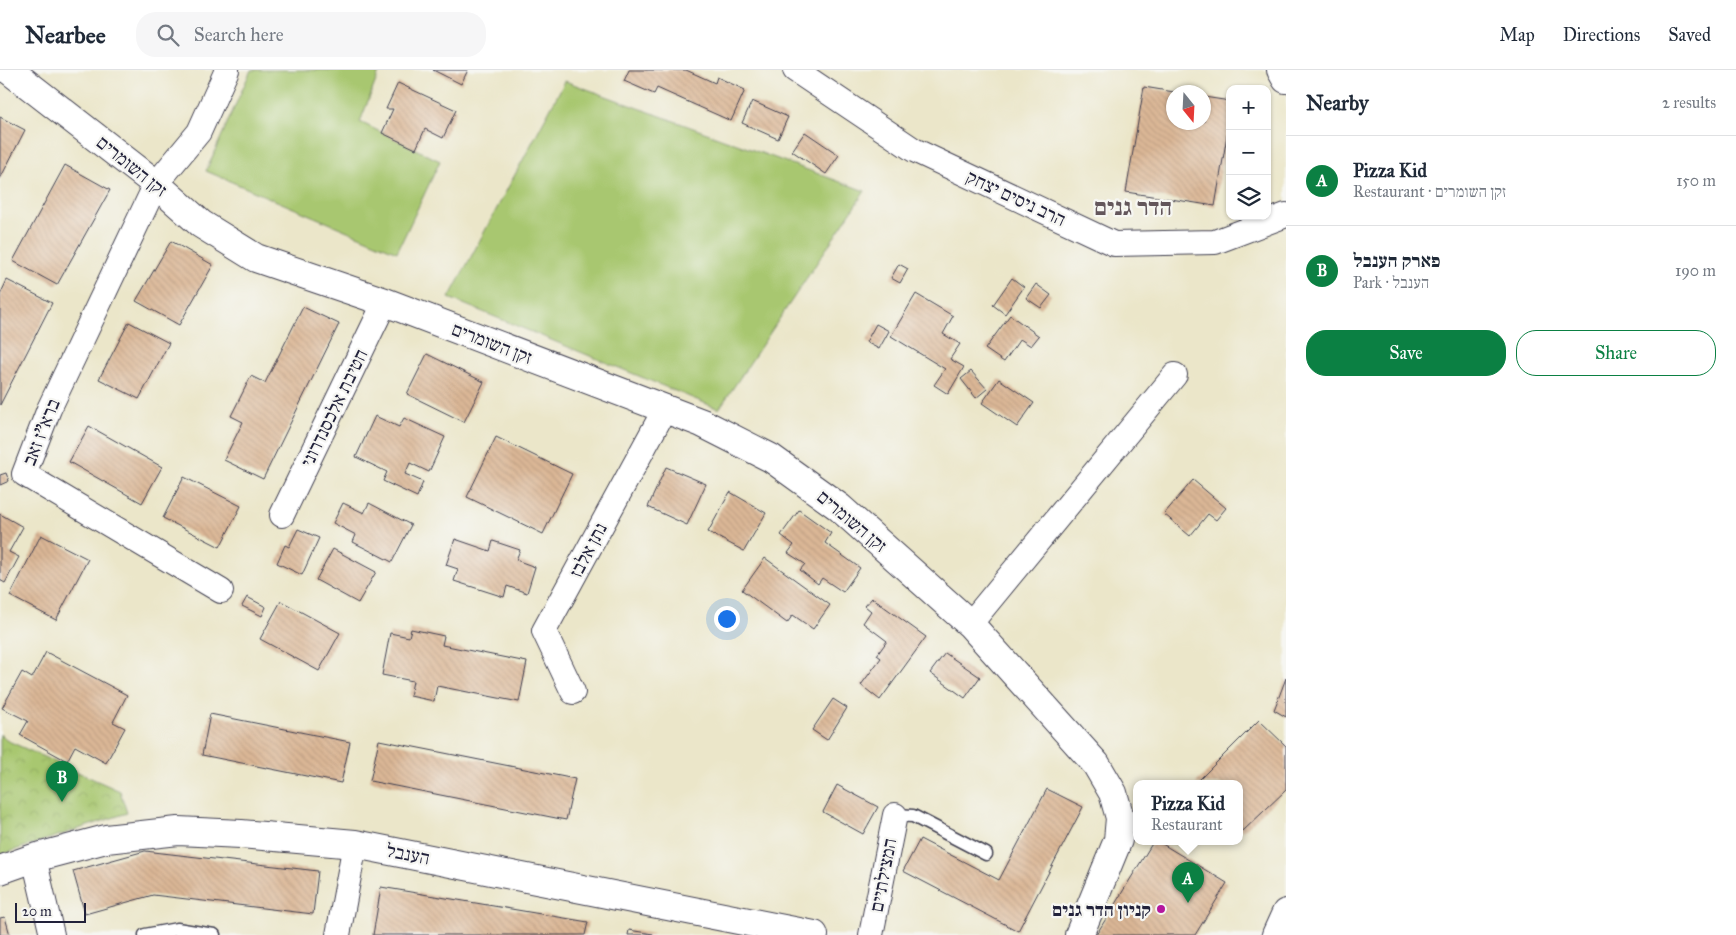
<!DOCTYPE html>
<meta charset="utf-8">
<style>
:root{--surface:#fff;--page:#f6f6f7;--text:#1f2937;--muted:#747a83;--line:#e0e1e3;--accent:#0b8043}
body{margin:0;font-family:"IM FELL Great Primer","Frank Ruhl Libre",serif;background:var(--page);color:var(--text)}
.controls{position:absolute;right:15px;top:15px;display:grid;overflow:hidden;border-radius:10px;box-shadow:0 1px 4px #0004}
.controls button{width:45px;height:45px;display:grid;place-items:center;padding:0;border:0;border-bottom:1px solid var(--line);background:var(--surface);color:var(--text);font:25px sans-serif}
.compass{position:absolute;left:1166px;top:15px;width:45px;height:45px;border-radius:50%;background:var(--surface);box-shadow:0 1px 4px #0004;rotate:162deg}
.scale{position:absolute;left:15px;bottom:12px;width:71px;box-sizing:border-box;padding-left:5px;border:2px solid #22223b;border-top:0;font-size:14px;line-height:18px;white-space:nowrap;color:#22223b;-webkit-text-stroke:4px #f6f6f2;paint-order:stroke}
.you{position:absolute;left:726px;top:548px;width:18px;height:18px;margin:-12px;border:4px solid #fff;border-radius:50%;background:#1a73e8;box-shadow:0 0 0 8px #1a73e833}
.badge{display:grid;place-items:center;width:32px;height:32px;border-radius:50%;background:var(--accent);color:#fff;font-size:16px;font-weight:700}
.pin{position:absolute;translate:-50% -41px;filter:drop-shadow(0 1px 2px #0008)}
.pin::after{content:'';position:absolute;top:26px;width:18px;height:15px;background:inherit;clip-path:polygon(0 0,100% 0,50% 100%)}
.popup{position:absolute;left:1133px;top:710px;width:110px;height:65px;box-sizing:border-box;display:grid;place-content:center;border-radius:10px;background:var(--surface);filter:drop-shadow(0 1px 4px #0005);font-size:16px;white-space:nowrap;color:var(--muted)}
.popup b{font-size:19px;color:var(--text)}
.popup::after{content:'';position:absolute;left:50%;top:100%;margin-left:-10px;border:10px solid transparent;border-top-color:var(--surface)}
.list{margin:0;padding:0;list-style:none}
h2{display:flex;justify-content:space-between;align-items:center;height:65px;margin:0;padding:0 20px;font-size:21px}
h2 small{font-size:16px;font-weight:400;color:var(--muted)}
.list li{display:grid;grid-template-columns:32px 1fr auto;gap:15px;align-items:center;box-sizing:border-box;height:90px;padding:0 20px;border-top:1px solid var(--line)}
.list b{display:block;font-size:19px;white-space:nowrap}
.list p{margin:0;font-size:16px;white-space:nowrap;color:var(--muted)}
.list em{font-size:16px;font-style:normal;color:var(--muted)}
.actions{display:flex;gap:10px;padding:15px 20px}
.actions a{flex:1;padding:11px 0;border:1px solid var(--accent);border-radius:20px;text-align:center;font-size:18px;color:var(--accent)}
.actions .main{background:var(--accent);color:#fff}
.icon{flex:none;width:28px;height:28px;fill:none;stroke:currentColor;stroke-width:2;stroke-linecap:round;stroke-linejoin:round}
.map{position:relative;flex:none;width:1286px;height:865px;overflow:hidden}
header{display:flex;align-items:center;gap:30px;box-sizing:border-box;height:70px;padding:0 25px;background:var(--surface);border-bottom:1px solid var(--line)}
header strong{font-size:24px}
nav{display:flex;gap:28px;margin-inline-start:auto;font-size:18px}
.search{width:350px;height:45px;background:var(--page);display:flex;align-items:center;gap:12px;box-sizing:border-box;padding:0 18px;border-radius:20px;color:var(--muted);font-size:19px}
main{display:flex}
aside{flex:1;background:var(--surface)}
.map>svg:first-child{display:block}
.grass{fill:#a8c76f;stroke:#657455}
.park{fill:url(#park-crowns);stroke:#657455}
.building{fill:url(#building-back-hatch)}
.lines{fill:none;stroke-linecap:round;stroke-linejoin:round}
.service-casing{stroke:#403f50;stroke-width:15}
.minor-casing{stroke:#403f50;stroke-width:26}
.tertiary-casing{stroke:#403f50;stroke-width:30}
.service{stroke:#fff;stroke-width:12}
.minor{stroke:#fff;stroke-width:24}
.tertiary{stroke:#fff;stroke-width:28}
.poi-dot{fill:#b5179e;stroke:#f6f6f2;stroke-width:2}
.labels{text-anchor:middle;dominant-baseline:central;stroke-width:4.5;stroke-linejoin:round;paint-order:stroke}
.street-label{font-size:19px;fill:#22223b;stroke:#f6f6f2}
.poi-label{font-size:19px;font-weight:bold;fill:#22223b;stroke:#f6f6f2;text-anchor:end}
.district-label{font-size:24px;font-weight:bold;fill:#63565b;stroke:#f6f6f2}
</style>
<header>
<strong>Nearbee</strong>
<div class="search"><svg class="icon" aria-label="search" viewBox="0 0 24 24"><circle cx="10" cy="10" r="6"/><path d="M15 15l6 6"/></svg>Search here</div>
<nav><a>Map</a><a>Directions</a><a>Saved</a></nav>
</header>
<main>
<div class="map">
<svg width="1286" height="865" viewBox="0 0 1286 865">
<defs>
<pattern id="park-crowns" width="20" height="18" patternUnits="userSpaceOnUse" patternTransform="scale(1.25)"><rect width="20" height="18" fill="#a8c76f"/><path d="M2 6a3 3 0 1 1 6 0M12 15a3 3 0 1 1 6 0" fill="none" stroke="#90ab61"/></pattern>
<pattern id="building-back-hatch" width="6" height="6" patternUnits="userSpaceOnUse" patternTransform="scale(1.25)"><rect width="6" height="6" fill="#dbb796"/><path d="M-1 5l2 2M0 0l6 6M5-1l2 2" fill="none" stroke="#bc9d82"/></pattern>
</defs>
<rect width="100%" height="100%" fill="#f6f6f2"/>
<filter id="ink" filterUnits="userSpaceOnUse"><feTurbulence type="fractalNoise" baseFrequency=".02" numOctaves="2"/><feDisplacementMap in="SourceGraphic" scale="10" xChannelSelector="R" yChannelSelector="G"/><feConvolveMatrix kernelMatrix="1 2 1 2 8 2 1 2 1" color-interpolation-filters="sRGB"/></filter>
<filter id="wash" filterUnits="userSpaceOnUse"><feTurbulence type="fractalNoise" baseFrequency=".0096" numOctaves="4" result="noise"/><feDisplacementMap in="SourceGraphic" scale="20" xChannelSelector="R" yChannelSelector="G"/><feGaussianBlur stdDeviation="1.12" result="paint"/><feColorMatrix in="noise" values="0 0 0 0 0 0 0 0 0 0 0 0 0 0 0 0 0 1.4 0 .05"/><feComposite in="paint" operator="in"/></filter>
<g filter="url(#wash)">
<rect width="100%" height="100%" fill="#ebe6c9"/>
<!-- grass -->
<g class="grass">
<path d="M251 0H380L360 52 440 91 397 182 206 101Z"/>
<path d="M565 11 865 121 719 339 449 228Z"/>
</g>
<!-- park -->
<path class="park" d="M0 664 6 670 120 721 127 743 0 785Z"/>
<g id="blocks">
<!-- building -->
<g class="building">
<path d="M433 0H468L461 14Z"/>
<path d="M629 0H686L715 13 717 7 745 20 731 51 657 18 654 24 624 11Z"/>
<path d="M398 13 456 40 443 68 425 59 416 79 382 63 393 39H386Z"/>
<path d="M1144 17 1174 22V52H1204V27L1230 31V48L1215 136 1126 122Z"/>
<path d="M752 31 788 47 778 69 742 53Z"/>
<path d="M0 47 25 60 0 109Z"/>
<path d="M805 62 839 85 826 104 792 81Z"/>
<path d="M65 95 110 120 57 215 13 191Z"/>
<path d="M171 171 213 195 179 255 136 231Z"/>
<path d="M899 194 908 199 900 213 891 208Z"/>
<path d="M1012 208 1024 217 1005 244 993 235Z"/>
<path d="M7 210 52 233 0 335V225Z"/>
<path d="M1036 214 1051 225 1041 238 1026 228Z"/>
<path d="M916 224 953 246 943 264 960 274 950 289 964 297 948 324 934 315 945 299 891 266Z"/>
<path d="M303 237 339 254 263 409 224 390 243 352 231 346 251 306 265 313Z"/>
<path d="M1010 245 1039 266 1031 276 1020 269 1004 292 985 279Z"/>
<path d="M129 252 169 273 139 329 99 309Z"/>
<path d="M876 254 889 261 879 279 866 272Z"/>
<path d="M427 284 484 312 464 352 407 324Z"/>
<path d="M971 301 987 319 976 328 961 309Z"/>
<path d="M999 309 1034 333 1017 357 982 333Z"/>
<path d="M375 346 399 357 404 348 445 367 429 402 410 393 405 404 423 412 417 427 383 411 387 402 356 387Z"/>
<path d="M89 356 162 397 142 433 69 392Z"/>
<path d="M496 367 572 404 543 464 467 427Z"/>
<path d="M666 397 706 414 687 455 648 437Z"/>
<path d="M6 403 9 411 0 415V405Z"/>
<path d="M184 407 241 436 220 477 163 448Z"/>
<path d="M1193 410 1226 438 1216 450 1208 444 1190 466 1164 444Z"/>
<path d="M730 422 766 443 744 481 708 462Z"/>
<path d="M343 433 364 443 369 433 411 455 392 492 353 472 356 465 333 453Z"/>
<path d="M799 440 831 463 825 473 860 498 843 522 822 508 818 514 800 500 805 494 788 483 794 475 781 465Z"/>
<path d="M0 444 23 457 9 482 19 487 5 513 0 510Z"/>
<path d="M298 459 319 468 302 505 277 493 285 475 289 477Z"/>
<path d="M41 465 88 489 56 550 10 526Z"/>
<path d="M455 469 490 481 493 471 520 480 516 490 535 497 527 523 507 516 504 527 454 511 458 499 446 495Z"/>
<path d="M333 479 376 502 358 533 316 510Z"/>
<path d="M765 488 830 535 813 559 793 545 787 553 742 520Z"/>
<path d="M247 527 266 537 262 546 242 536Z"/>
<path d="M872 528 926 567 880 630 861 615 881 588 877 585 887 571 863 553 871 541 865 536Z"/>
<path d="M281 531 340 563 319 601 260 569Z"/>
<path d="M411 559 444 566 442 575 527 592 519 632 437 616 434 631 410 626 413 611 382 605 390 563 409 567Z"/>
<path d="M46 582 127 625 113 652 125 658 106 693 75 676 67 691 20 665 28 651 2 638 22 602 32 608Z"/>
<path d="M945 583 980 607 965 628 930 603Z"/>
<path d="M1286 608V647L1274 640Z"/>
<path d="M833 629 847 638 827 670 812 660Z"/>
<path d="M210 644 350 672 341 713 202 685Z"/>
<path d="M1259 650 1286 676V720L1243 761 1239 757V714H1197L1196 713Z"/>
<path d="M379 670 575 709 566 750 370 711Z"/>
<path d="M837 715 878 737 863 764 823 742Z"/>
<path d="M1047 719 1083 737 1018 861 903 801 920 769 999 810Z"/>
<path d="M1153 772H1159L1227 813 1195 865H1096Z"/>
<path d="M145 781 318 801 313 844 153 825 85 844 73 801Z"/>
<path d="M381 817 588 852 585 865H373Z"/>
<path d="M5 847 10 865H0V848Z"/>
<path d="M629 860 653 864V865H628Z"/>
</g>
</g>
</g>
<g filter="url(#ink)">
<use href="#blocks" fill-opacity="0" stroke="#403f50" stroke-width="1"/>
<g class="lines">
<!-- service casing -->
<g class="service-casing">
<g id="service">
<path d="M895 745 913 746 986 784"/>
<path d="M145 865 177 859 214 865"/>
</g>
</g>
<!-- minor casing -->
<g class="minor-casing">
<g id="minor">
<path d="M795 0 914 80 1114 174 1215 172 1286 145"/>
<path d="M282 445 385 232"/>
<path d="M221 521 24 404 49 339 156 114 199 62 227 0"/>
<path d="M970 554 1175 305"/>
<path d="M573 622 544 561 665 339"/>
<path d="M34 788 52 865"/>
<path d="M338 865 355 774"/>
<path d="M871 865 895 745"/>
</g>
</g>
<!-- tertiary casing -->
<g class="tertiary-casing">
<g id="tertiary">
<path d="M9 0 156 114 201 154 256 188 385 232 702 353 771 388 839 437 970 554 1096 694 1113 723 1120 748 1118 770 1079 865"/>
<path d="M1281 0 1286 9"/>
<path d="M0 800 34 788 106 769 178 761 241 764 355 774 814 865"/>
<path d="M1276 865 1286 843"/>
</g>
</g>
<!-- service -->
<use href="#service" class="service"/>
<!-- minor -->
<use href="#minor" class="minor"/>
<!-- tertiary -->
<use href="#tertiary" class="tertiary"/>
</g>
</g>
<!-- markers -->
<circle class="poi-dot" cx="1161" cy="839" r="5"/>
<g class="labels">
<!-- street labels -->
<g class="street-label">
<text transform="translate(132 96) rotate(39)">זקן השומרים</text>
<text transform="translate(1016 128) rotate(25)">הרב ניסים יצחק</text>
<text transform="translate(492 273) rotate(21)">זקן השומרים</text>
<text transform="translate(334 338) rotate(-64)">חטיבת אלכסנדרוני</text>
<text transform="translate(41 362) rotate(-68)">ברא"ז זאב</text>
<text transform="translate(852 451) rotate(40)">זקן השומרים</text>
<text transform="translate(588 480) rotate(-62)">נתן אלבז</text>
<text transform="translate(408 784) rotate(11)">הענבל</text>
<text transform="translate(883 805) rotate(-79)">המצילתיים</text>
</g>
<!-- poi labels -->
<g class="poi-label">
<text x="1151" y="839">קניון הדר גנים</text>
</g>
<!-- district labels -->
<g class="district-label">
<text x="1133" y="137">הדר גנים</text>
</g>
</g>
</svg>
<div class="controls">
<button>+</button>
<button>−</button>
<button><svg class="icon" aria-label="layers" viewBox="0 0 24 24"><path d="M12 4l9 5-9 5-9-5zM3 14l9 5 9-5"/></svg></button>
</div>
<svg class="compass" viewBox="-18 -18 36 36"><path d="M0-13l5 13h-10z" fill="#e53935"/><path d="M0 13l5-13h-10z" fill="#747a83"/></svg>
<div class="scale">20 m</div>
<div class="you"></div>
<div class="pin badge" style="left:1188px;top:833px">A</div>
<div class="popup"><b>Pizza Kid</b>Restaurant</div>
<div class="pin badge" style="left:62px;top:732px">B</div>
</div>
<aside>
<h2>Nearby<small>2 results</small></h2>
<ul class="list">
<li><span class="badge">A</span><div><b>Pizza Kid</b><p>Restaurant · זקן השומרים</p></div><em>150 m</em></li>
<li><span class="badge">B</span><div><b>פארק הענבל</b><p>Park · הענבל</p></div><em>190 m</em></li>
</ul>
<div class="actions"><a class="main">Save</a><a>Share</a></div>
</aside>
</main>
